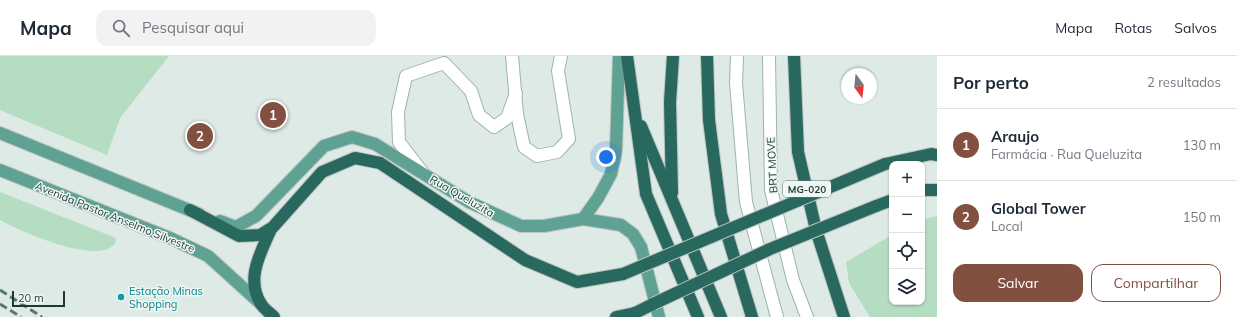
<!DOCTYPE html>
<html lang="pt">
<meta charset="utf-8">
<style>
:root{--surface:#fff;--page:#f2f2f3;--text:#1f2937;--muted:#747a83;--line:#e0e1e3;--accent:#825040}
body{margin:0;font-family:Mulish,sans-serif;background:var(--page);color:var(--text)}
.controls{position:absolute;right:12px;bottom:12px;display:grid;overflow:hidden;border-radius:8px;box-shadow:0 1px 3px #0004}
.controls button{width:36px;height:36px;display:grid;place-items:center;padding:0;border:0;border-bottom:1px solid var(--line);background:var(--surface);color:var(--text);font:20px sans-serif}
.compass{position:absolute;left:841px;top:12px;width:36px;height:36px;border-radius:50%;background:var(--surface);box-shadow:0 1px 3px #0004;rotate:165deg}
.scale{position:absolute;left:12px;bottom:10px;width:53px;box-sizing:border-box;padding-left:4px;border:2px solid #1e3a34;border-top:0;font-size:11px;line-height:14px;white-space:nowrap;color:#1e3a34;-webkit-text-stroke:3px #eef7f3;paint-order:stroke}
.you{position:absolute;left:606px;top:101px;width:14px;height:14px;margin:-10px;border:3px solid #fff;border-radius:50%;background:#1a73e8;box-shadow:0 0 0 6px #1a73e833}
.badge{display:grid;place-items:center;width:26px;height:26px;border-radius:50%;background:var(--accent);color:#fff;font-size:13px;font-weight:700}
.pin{position:absolute;translate:-50% -50%;border:2px solid #fff;box-shadow:0 1px 4px #0006}
.list{margin:0;padding:0;list-style:none}
h2{display:flex;justify-content:space-between;align-items:center;height:52px;margin:0;padding:0 16px;font-size:17px}
h2 small{font-size:13px;font-weight:400;color:var(--muted)}
.list li{display:grid;grid-template-columns:26px 1fr auto;gap:12px;align-items:center;box-sizing:border-box;height:72px;padding:0 16px;border-top:1px solid var(--line)}
.list b{display:block;font-size:15px;white-space:nowrap}
.list p{margin:0;font-size:13px;white-space:nowrap;color:var(--muted)}
.list em{font-size:13px;font-style:normal;color:var(--muted)}
.actions{display:flex;gap:8px;padding:12px 16px}
.actions a{flex:1;padding:9px 0;border:1px solid var(--accent);border-radius:12px;text-align:center;font-size:14px;color:var(--accent)}
.actions .main{background:var(--accent);color:#fff}
.icon{flex:none;width:22px;height:22px;fill:none;stroke:currentColor;stroke-width:2;stroke-linecap:round;stroke-linejoin:round}
.map{position:relative;flex:none;width:937px;height:261px;overflow:hidden}
header{display:flex;align-items:center;gap:24px;box-sizing:border-box;height:56px;padding:0 20px;background:var(--surface);border-bottom:1px solid var(--line)}
header strong{font-size:19px}
nav{display:flex;gap:22px;margin-inline-start:auto;font-size:14px}
.search{width:280px;height:36px;background:var(--page);display:flex;align-items:center;gap:10px;box-sizing:border-box;padding:0 14px;border-radius:12px;color:var(--muted);font-size:15px}
main{display:flex}
aside{flex:1;background:var(--surface)}
.map>svg:first-child{display:block}
.green{fill:#b4ddc1}
.lines{fill:none;stroke-linecap:round;stroke-linejoin:round}
.minor-casing{stroke:#a0b2ac;stroke-width:14}
.major-casing{stroke:#bcc4c2;stroke-width:14}
.highway-casing{stroke:#bcc4c2;stroke-width:14}
.minor{stroke:#fff;stroke-width:12}
.major{stroke:#5fa294;stroke-width:12}
.highway{stroke:#29685e;stroke-width:12}
.rail{stroke:#587670;stroke-width:3;stroke-dasharray:8 4;stroke-linecap:butt}
.highway-bridge-casing{stroke:#bcc4c2;stroke-width:14;stroke-linecap:butt}
.highway-bridge{stroke:#29685e;stroke-width:12}
.culture-dot{fill:#0f9aa8;stroke:#eef7f3;stroke-width:1.5}
.labels{text-anchor:middle;dominant-baseline:central;stroke-width:3;stroke-linejoin:round;paint-order:stroke}
.shield{fill:#eef7f3;stroke:#5c736d;stroke-width:1}
.shield-label{font-size:10px;font-weight:bold;fill:#1e3a34}
.street-label{font-size:11px;fill:#1e3a34;stroke:#eef7f3}
.culture-label{font-size:11px;fill:#0d838f;stroke:#eef7f3;text-anchor:start}
</style>
<header>
<strong>Mapa</strong>
<div class="search"><svg class="icon" aria-label="search" viewBox="0 0 24 24"><circle cx="10" cy="10" r="6"/><path d="M15 15l6 6"/></svg>Pesquisar aqui</div>
<nav><a>Mapa</a><a>Rotas</a><a>Salvos</a></nav>
</header>
<main>
<div class="map">
<svg width="937" height="261" viewBox="0 0 937 261">
<rect width="100%" height="100%" fill="#ddeae5"/>
<!-- green -->
<g class="green">
<path d="M0 0H169L120 62 107 99 0 54Z"/>
<path d="M0 136 116 182 115 188C112 190 108 194 104 194 77 200 25 177 0 164Z"/>
<path d="M937 160V261H870L849 227 846 206 892 179V246H922V164Z"/>
</g>
<g class="lines">
<!-- minor casing -->
<g class="minor-casing">
<g id="minor">
<path d="M512 0 517 58 524 91 537 100 557 96 569 83 558 15 561 0"/>
<path d="M737 0 736 27 746 146 777 261"/>
<path d="M769 0 771 134 793 224 807 261"/>
<path d="M423 117 399 86 398 56 406 20 444 7 471 35 479 59 494 71 507 62 516 37"/>
</g>
</g>
<!-- major casing -->
<g class="major-casing">
<g id="major">
<path d="M0 77 199 158"/>
<path d="M0 114 170 182 208 200 261 248"/>
<path d="M583 163 598 142 611 118 616 94 619 0"/>
<path d="M220 165 236 171 256 160 324 90 352 81 375 88 469 146 521 170H544L583 163 621 169 633 178 641 191 659 261"/>
</g>
</g>
<!-- highway casing -->
<g class="highway-casing">
<g id="highway">
<path d="M627 0 646 138 698 261"/>
<path d="M707 0 709 64 721 158 752 261"/>
<path d="M794 0 798 96 816 174 844 261"/>
<path d="M641 70 721 261"/>
<path d="M885 108 931 98 937 99"/>
<path d="M922 134H937"/>
<path d="M672 137 670 46 673 0"/>
<path d="M876 150 892 144"/>
<path d="M190 154 239 180 260 179 273 171 322 116 355 102 380 107 525 204 577 226 623 218"/>
<path d="M271 173C261 196 245 223 261 248 264 253 270 257 274 261"/>
<path d="M616 261 635 257"/>
<path d="M627 261 653 248"/>
</g>
</g>
<!-- minor -->
<use href="#minor" class="minor"/>
<!-- major -->
<use href="#major" class="major"/>
<!-- highway -->
<use href="#highway" class="highway"/>
<!-- rail -->
<g class="rail">
<path d="M0 234 42 261"/>
<path d="M0 248 21 261"/>
</g>
<!-- highway-bridge casing -->
<g class="highway-bridge-casing">
<g id="highway-bridge">
<path d="M623 218 885 108"/>
<path d="M653 248 770 193 876 150"/>
</g>
</g>
<!-- highway-bridge -->
<use href="#highway-bridge" class="highway-bridge"/>
</g>
<!-- markers -->
<circle class="culture-dot" cx="121" cy="241" r="4"/>
<g class="labels">
<!-- shield labels -->
<rect class="shield" x="783" y="125" width="48" height="16" rx="3"/>
<g class="shield-label">
<text x="807" y="133">MG-020</text>
</g>
<!-- street labels -->
<g class="street-label">
<text transform="translate(772 109) rotate(-93)">BRT MOVE</text>
<text transform="translate(462 140) rotate(30)">Rua Queluzita</text>
<text transform="translate(115 161) rotate(22)">Avenida Pastor Anselmo Silvestre</text>
</g>
<!-- culture labels -->
<g class="culture-label">
<text x="129" y="235">Estação Minas<tspan x="129" dy="13">Shopping</tspan></text>
</g>
</g>
</svg>
<div class="controls">
<button>+</button>
<button>−</button>
<button><svg class="icon" aria-label="locate" viewBox="0 0 24 24"><circle cx="12" cy="12" r="6"/><path d="M12 2v4M12 18v4M2 12h4M18 12h4"/></svg></button>
<button><svg class="icon" aria-label="layers" viewBox="0 0 24 24"><path d="M12 4l9 5-9 5-9-5zM3 14l9 5 9-5"/></svg></button>
</div>
<svg class="compass" viewBox="-18 -18 36 36"><path d="M0-13l5 13h-10z" fill="#e53935"/><path d="M0 13l5-13h-10z" fill="#747a83"/></svg>
<div class="scale">20 m</div>
<div class="you"></div>
<div class="pin badge" style="left:273px;top:59px">1</div>
<div class="pin badge" style="left:200px;top:80px">2</div>
</div>
<aside>
<h2>Por perto<small>2 resultados</small></h2>
<ul class="list">
<li><span class="badge">1</span><div><b>Araujo</b><p>Farmácia · Rua Queluzita</p></div><em>130 m</em></li>
<li><span class="badge">2</span><div><b>Global Tower</b><p>Local</p></div><em>150 m</em></li>
</ul>
<div class="actions"><a class="main">Salvar</a><a>Compartilhar</a></div>
</aside>
</main>
